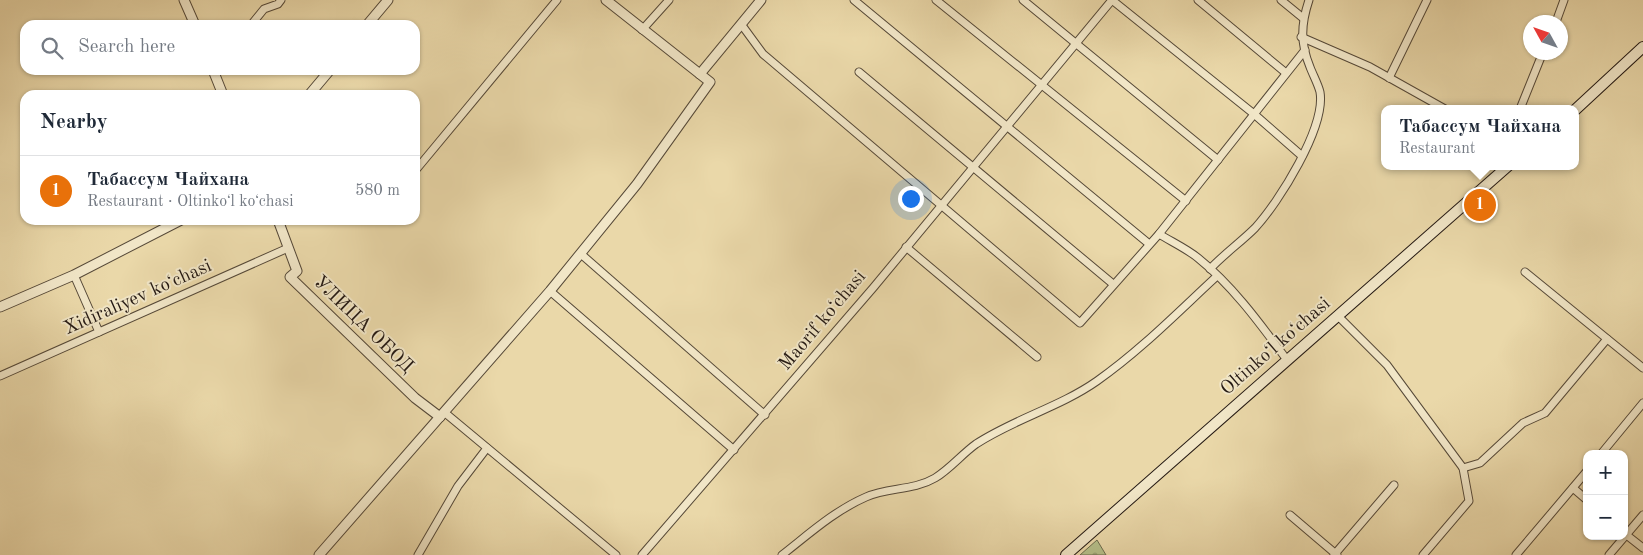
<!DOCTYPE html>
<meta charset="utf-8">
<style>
:root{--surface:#fff;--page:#f2f2f3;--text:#1f2937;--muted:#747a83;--line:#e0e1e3;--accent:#d93025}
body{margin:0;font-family:"Old Standard TT",serif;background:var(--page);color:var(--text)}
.controls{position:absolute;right:15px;bottom:15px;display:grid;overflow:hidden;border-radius:10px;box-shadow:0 1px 4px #0004}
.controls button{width:45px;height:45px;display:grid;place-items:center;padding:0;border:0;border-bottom:1px solid var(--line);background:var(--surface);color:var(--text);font:25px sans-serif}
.compass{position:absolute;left:1523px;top:15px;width:45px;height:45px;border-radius:50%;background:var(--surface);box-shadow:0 1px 4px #0004;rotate:310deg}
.you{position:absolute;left:910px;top:198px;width:18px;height:18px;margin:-12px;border:4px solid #fff;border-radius:50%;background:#1a73e8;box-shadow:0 0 0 8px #1a73e833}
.badge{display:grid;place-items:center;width:32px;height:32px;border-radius:50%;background:var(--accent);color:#fff;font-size:16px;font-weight:700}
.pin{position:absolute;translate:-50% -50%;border:2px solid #fff;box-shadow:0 1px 5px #0006}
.popup{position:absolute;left:1381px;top:105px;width:198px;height:65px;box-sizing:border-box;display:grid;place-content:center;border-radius:10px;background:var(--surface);filter:drop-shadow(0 1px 4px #0005);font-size:16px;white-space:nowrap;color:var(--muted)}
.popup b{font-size:19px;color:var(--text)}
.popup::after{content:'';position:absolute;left:50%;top:100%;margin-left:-10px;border:10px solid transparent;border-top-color:var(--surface)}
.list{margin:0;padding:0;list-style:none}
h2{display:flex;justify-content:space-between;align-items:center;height:65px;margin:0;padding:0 20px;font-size:21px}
h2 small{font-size:16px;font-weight:400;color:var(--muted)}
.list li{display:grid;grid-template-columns:32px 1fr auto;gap:15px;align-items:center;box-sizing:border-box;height:70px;padding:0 20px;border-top:1px solid var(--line)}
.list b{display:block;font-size:19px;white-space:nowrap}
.list p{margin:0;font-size:16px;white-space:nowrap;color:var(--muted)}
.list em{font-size:16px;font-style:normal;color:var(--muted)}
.icon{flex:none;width:28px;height:28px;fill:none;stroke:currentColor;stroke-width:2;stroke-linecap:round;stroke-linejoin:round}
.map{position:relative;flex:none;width:1643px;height:555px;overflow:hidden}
.search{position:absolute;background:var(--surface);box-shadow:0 1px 4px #0004;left:20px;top:20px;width:400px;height:55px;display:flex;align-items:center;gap:12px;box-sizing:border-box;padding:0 18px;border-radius:15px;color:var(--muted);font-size:19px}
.panel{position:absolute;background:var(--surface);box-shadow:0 1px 4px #0004;left:20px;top:90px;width:400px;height:135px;border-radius:15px}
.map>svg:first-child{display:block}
.cemetery{fill:url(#cemetery-stones);stroke:#6c6c4e}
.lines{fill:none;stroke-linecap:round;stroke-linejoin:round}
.minor-casing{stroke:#564938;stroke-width:9}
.tertiary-casing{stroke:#564938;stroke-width:11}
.secondary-casing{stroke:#241913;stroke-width:12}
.minor{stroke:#f1e6c7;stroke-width:7}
.tertiary{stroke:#f1e6c7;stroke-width:9}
.secondary{stroke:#f1e6c7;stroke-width:10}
.labels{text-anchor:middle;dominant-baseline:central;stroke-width:4;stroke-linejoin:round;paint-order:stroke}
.street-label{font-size:19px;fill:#241913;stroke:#f1e6c7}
</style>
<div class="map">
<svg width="1643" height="555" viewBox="0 0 1643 555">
<defs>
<pattern id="cemetery-stones" width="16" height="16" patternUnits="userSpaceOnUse" patternTransform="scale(1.25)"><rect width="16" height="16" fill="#b5bf8a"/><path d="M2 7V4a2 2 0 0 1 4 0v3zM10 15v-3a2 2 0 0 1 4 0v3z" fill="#9ca476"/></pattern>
</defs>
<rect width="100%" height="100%" fill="#ead8a9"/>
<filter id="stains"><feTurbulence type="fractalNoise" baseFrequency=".004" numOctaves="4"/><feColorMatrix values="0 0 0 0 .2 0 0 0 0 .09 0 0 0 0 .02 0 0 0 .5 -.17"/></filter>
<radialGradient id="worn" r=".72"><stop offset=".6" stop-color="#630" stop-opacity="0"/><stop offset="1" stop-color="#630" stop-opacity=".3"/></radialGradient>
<!-- cemetery -->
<path class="cemetery" d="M1097 540 1106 555H1080Z"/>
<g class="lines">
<!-- minor casing -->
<g class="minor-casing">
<g id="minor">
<path d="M854 0 1148 243"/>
<path d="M936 0 1186 201"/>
<path d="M1023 0 1218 160"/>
<path d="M1112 0 1254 114 1302 156"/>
<path d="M1198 0 1286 73"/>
<path d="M1281 0 1303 18"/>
<path d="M1556 22 1564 0"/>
<path d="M741 24 763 54 1080 323 1159 234 1305 50"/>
<path d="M251 25 264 9 278 4 281 0"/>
<path d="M642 30 669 0"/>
<path d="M1301 37 1370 67 1445 109"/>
<path d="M859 72 1113 284"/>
<path d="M1389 78 1427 0"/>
<path d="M1520 109 1543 52"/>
<path d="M415 171 557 0"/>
<path d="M1159 234C1172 242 1187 249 1198 258 1233 286 1261 325 1287 360"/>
<path d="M906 247 1037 357"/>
<path d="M581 254 765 415"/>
<path d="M1210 269C1224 254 1241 242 1255 228 1279 202 1326 127 1320 92 1318 84 1313 75 1310 67 1300 43 1301 24 1309 0"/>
<path d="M1525 272 1643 368"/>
<path d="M74 275 99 332"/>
<path d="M550 291 734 450"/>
<path d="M1338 316 1387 365 1463 468 1480 463 1523 423 1545 413 1607 339"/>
<path d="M0 376 288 248"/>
<path d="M444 412 616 555"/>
<path d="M1601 454 1643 403"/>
<path d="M1573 488 1587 500"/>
<path d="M1290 515 1337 555"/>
<path d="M1624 533 1643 548"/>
<path d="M418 555 458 486 487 448"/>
<path d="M642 555 873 288 1112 0"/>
<path d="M782 555C809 534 834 511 866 497 888 487 913 491 935 478 950 469 962 454 976 444 1014 419 1060 407 1097 381 1141 350 1178 312 1217 276"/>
<path d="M1334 555 1394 485"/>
<path d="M1423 555 1469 501 1463 468"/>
<path d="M1516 555 1587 471"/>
<path d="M1609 555 1643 515"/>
</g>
</g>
<!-- tertiary casing -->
<g class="tertiary-casing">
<g id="tertiary">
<path d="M184 0 195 25"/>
<path d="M367 25 388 0"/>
<path d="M213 70 223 95"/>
<path d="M700 74 761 0"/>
<path d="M309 95 330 70"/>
<path d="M278 220 297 271 290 277 415 398 440 417"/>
<path d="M0 307 74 275 181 220"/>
<path d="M319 555 550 291 637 184 710 82 606 0"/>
</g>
</g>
<!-- secondary casing -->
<g class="secondary-casing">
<g id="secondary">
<path d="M1575 110 1643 47"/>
<path d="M1066 555 1508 166"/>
</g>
</g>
<!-- minor -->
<use href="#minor" class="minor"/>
<!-- tertiary -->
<use href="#tertiary" class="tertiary"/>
<!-- secondary -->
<use href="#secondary" class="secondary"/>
</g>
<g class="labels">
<!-- street labels -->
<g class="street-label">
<text transform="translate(138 298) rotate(-24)">Xidiraliyev koʻchasi</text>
<text transform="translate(823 321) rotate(-50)">Maorif koʻchasi</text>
<text transform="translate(363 325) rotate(44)">УЛИЦА ОБОД</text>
<text transform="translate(1276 347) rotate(-41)">Oltinkoʻl koʻchasi</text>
</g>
</g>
<rect width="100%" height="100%" filter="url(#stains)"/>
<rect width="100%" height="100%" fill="url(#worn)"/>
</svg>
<div class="controls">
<button>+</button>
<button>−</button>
</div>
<svg class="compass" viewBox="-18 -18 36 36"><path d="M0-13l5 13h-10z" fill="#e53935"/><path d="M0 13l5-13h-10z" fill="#747a83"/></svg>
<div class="you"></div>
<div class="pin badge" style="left:1480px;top:205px;background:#e8710a">1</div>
<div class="popup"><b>Табассум Чайхана</b>Restaurant</div>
<div class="search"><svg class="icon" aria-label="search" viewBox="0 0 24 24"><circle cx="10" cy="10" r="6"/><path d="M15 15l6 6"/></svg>Search here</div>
<section class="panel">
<h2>Nearby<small></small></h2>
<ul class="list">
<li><span class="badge" style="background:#e8710a">1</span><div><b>Табассум Чайхана</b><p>Restaurant · Oltinkoʻl koʻchasi</p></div><em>580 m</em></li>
</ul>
</section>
</div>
